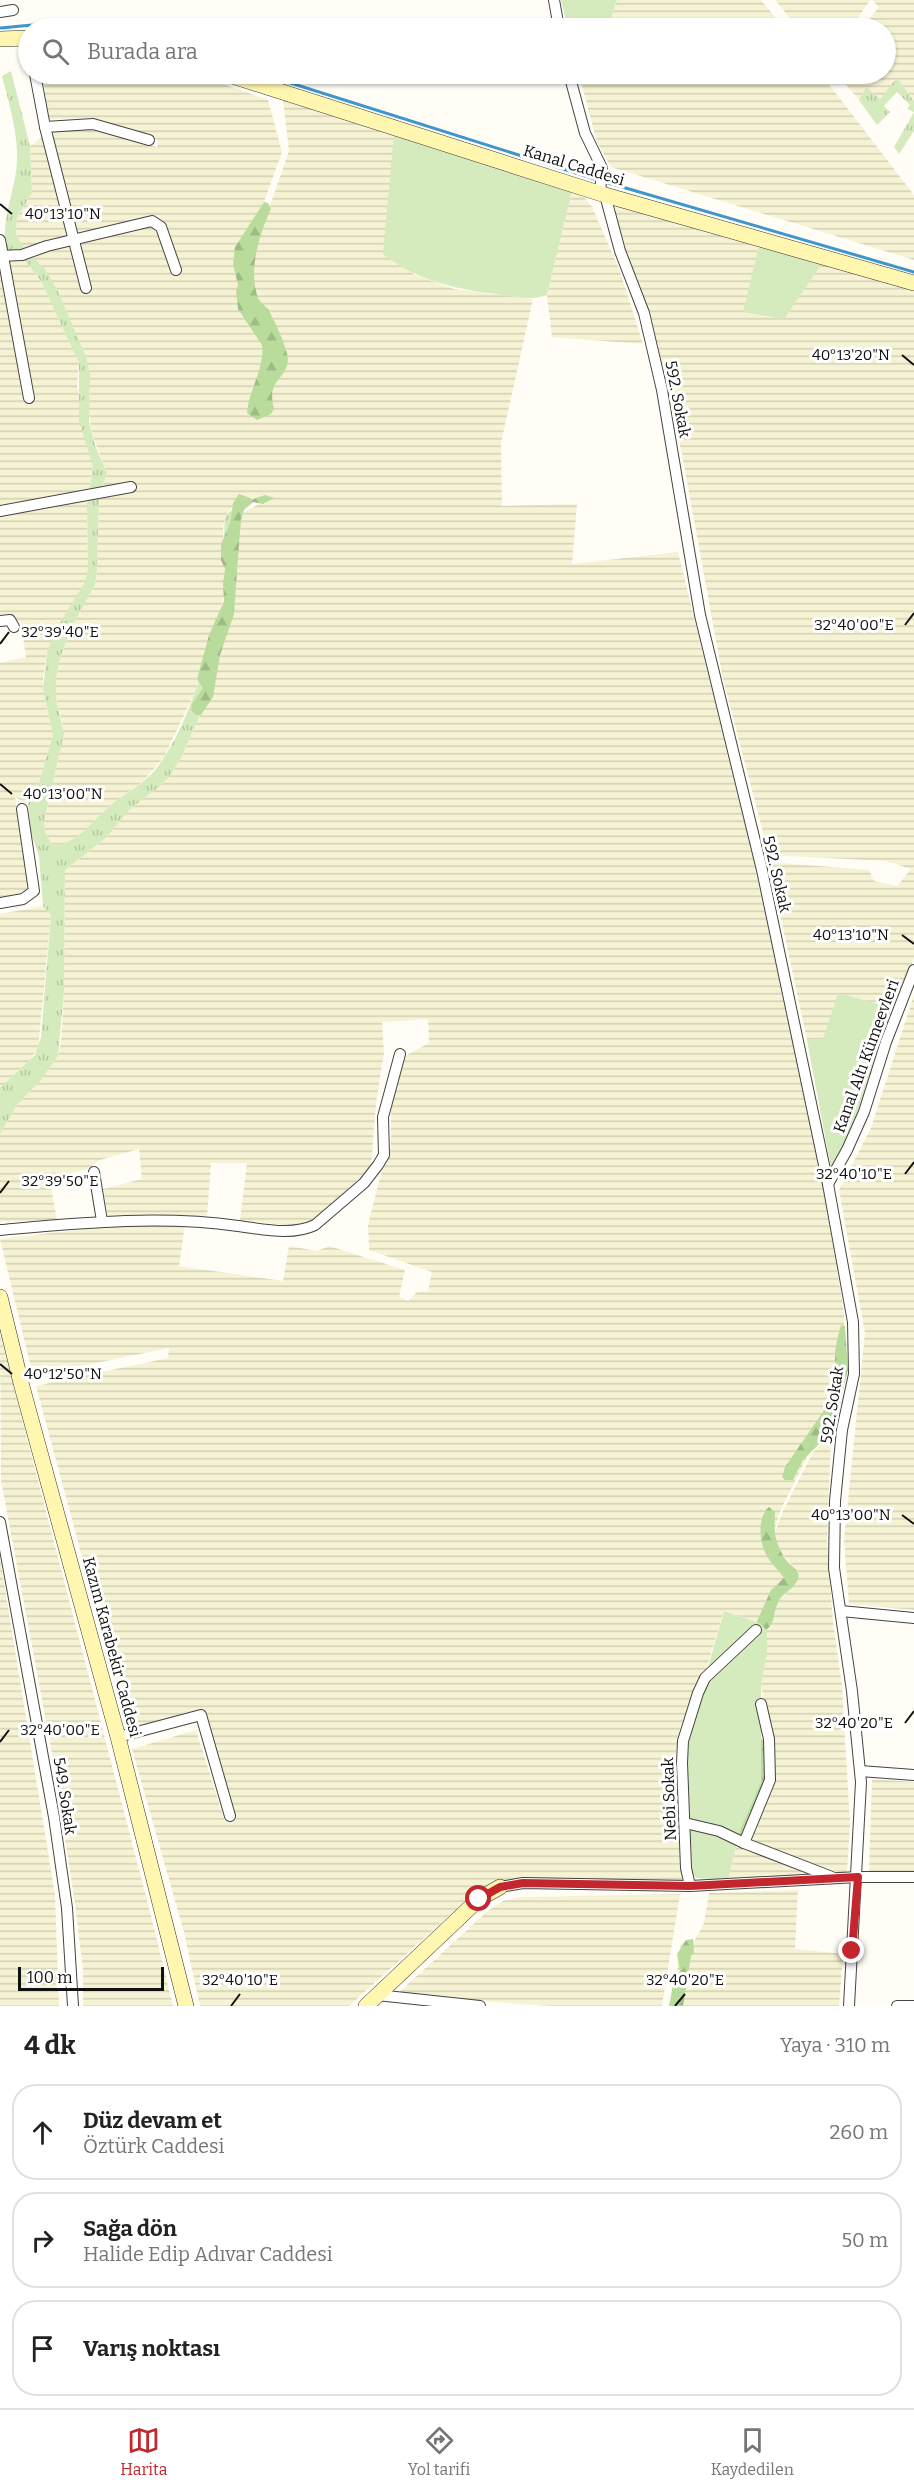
<!DOCTYPE html>
<html lang="tr">
<meta charset="utf-8">
<style>
:root{--surface:#fff;--page:#f6f6f6;--text:#222;--muted:#767676;--line:#e0e0e0;--accent:#c4262e}
body{margin:0;font-family:Bitter,serif;background:var(--page);color:var(--text)}
.scale{position:absolute;left:18px;bottom:15px;width:146px;box-sizing:border-box;padding-left:6px;border:3px solid #111;border-top:0;font-size:16px;line-height:21px;white-space:nowrap;color:#111;-webkit-text-stroke:4px #fff;paint-order:stroke}
.stop{position:absolute;width:18px;height:18px;margin:-14px;border:4px solid #c4262e;border-radius:50%;background:#fff}
.stop.end{background:#c4262e;border-color:#fff;box-shadow:0 2px 6px #0008}
.list{margin:0;padding:0;list-style:none}
h2{display:flex;justify-content:space-between;align-items:center;height:78px;margin:0;padding:0 24px;font-size:26px}
h2 small{font-size:20px;font-weight:400;color:var(--muted)}
.list li{display:grid;grid-template-columns:39px 1fr auto;gap:18px;align-items:center;box-sizing:border-box;height:96px;margin:0 12px 12px;padding:0 12px;border:2px solid var(--line);border-radius:24px}
.list b{display:block;font-size:22px;white-space:nowrap}
.list p{margin:0;font-size:20px;white-space:nowrap;color:var(--muted)}
.list em{font-size:20px;font-style:normal;color:var(--muted)}
.icon{flex:none;width:33px;height:33px;fill:none;stroke:currentColor;stroke-width:2;stroke-linecap:round;stroke-linejoin:round}
.map{position:relative;flex:none;width:914px;height:2006px;overflow:hidden}
.search{position:absolute;background:var(--surface);box-shadow:0 2px 4px #0004;left:18px;right:18px;top:18px;height:66px;display:flex;align-items:center;gap:15px;box-sizing:border-box;padding:0 21px;border-radius:33px;color:var(--muted);font-size:22px}
.sheet{height:402px;background:var(--surface)}
nav{display:flex;justify-content:space-around;align-items:center;box-sizing:border-box;height:84px;border-top:2px solid var(--line);background:var(--surface);font-size:16px;color:var(--muted)}
nav a{display:grid;justify-items:center;gap:3px}
nav .on{color:var(--accent)}
.map>svg:first-child{display:block}
.farmland{fill:url(#farmland-rules)}
.grass{fill:url(#grass-tufts)}
.forest{fill:url(#forest-firs)}
.garden{fill:#d5ebbd}
.lines{fill:none;stroke-linecap:round;stroke-linejoin:round}
.stream{stroke:#3f96cf;stroke-width:3}
.street-casing{stroke:#444;stroke-width:12}
.secondary-casing{stroke:#333;stroke-width:16}
.street{stroke:#fff;stroke-width:10}
.secondary{stroke:#fff6b0;stroke-width:15}
.route{stroke:#c4262e;stroke-width:8}
.ticks{fill:none;stroke:#111;stroke-width:2}
.labels{text-anchor:middle;dominant-baseline:central;stroke-width:6;stroke-linejoin:round;paint-order:stroke}
.street-label{font-size:16px;fill:#111;stroke:#fff}
.ticks-label{font-size:15px;text-anchor:middle;fill:#111;stroke:#fff;stroke-width:6;stroke-linejoin:round;paint-order:stroke}
</style>
<div class="map">
<svg width="914" height="2006" viewBox="0 0 914 2006">
<defs>
<pattern id="farmland-rules" width="6" height="5" patternUnits="userSpaceOnUse" patternTransform="scale(1.5)"><rect width="6" height="5" fill="#f6f3d4"/><path d="M0 2.5h6" fill="none" stroke="#d2cfb5"/></pattern>
<pattern id="grass-tufts" width="24" height="20" patternUnits="userSpaceOnUse" patternTransform="scale(1.5)"><rect width="24" height="20" fill="#d5ebbd"/><path d="M3 7l-1-3M5 7V3M7 7l1-3M15 17l-1-3M17 17v-4M19 17l1-3" fill="none" stroke="#b6c8a1"/></pattern>
<pattern id="forest-firs" width="22" height="20" patternUnits="userSpaceOnUse" patternTransform="scale(1.5)"><rect width="22" height="20" fill="#b9dc9c"/><path d="M5 1l3.5 6h-7zM16 11l3.5 6h-7z" fill="#9ebc85"/></pattern>
</defs>
<rect width="100%" height="100%" fill="#fffdf5"/>
<!-- farmland -->
<g class="farmland">
<path d="M617 0H761L784 28H608Z"/>
<path d="M775 0H870L851 28H798Z"/>
<path d="M872 0H914V101L897 79 880 100 866 87 859 100 838 75V74H886V28H862L879 7Z"/>
<path d="M42 74H195L268 100 282 152 246 252H254L289 151 283 99 394 133 413 274 454 289 533 299 501 443 502 506 577 504 572 564 678 552 750 845 820 1166 844 1312 845 1357 827 1418 781 1509 770 1544 791 1578 759 1623 724 1611 706 1670 680 1728 676 1752 682 1883 521 1880 474 1893 349 2006H200L184 1932 132 1749 196 1730 225 1822 236 1820 209 1724 202 1714 190 1712 129 1731 36 1386 168 1358 169 1348 33 1376 0 1239 112 1226 185 1225 179 1266 283 1281 289 1246 317 1251 329 1246 405 1270 399 1297 408 1301 417 1292 428 1291 432 1272 369 1250 368 1225 382 1170 391 1147V1097L405 1056 429 1043 428 1019 382 1022 384 1053 376 1103 371 1168 313 1220 292 1226 240 1220 247 1163H211L207 1216 108 1215 103 1189 142 1179 139 1149 100 1160 86 1170 49 1177 57 1220 0 1222V1134L17 1105 41 1080 58 1056 61 1043 64 991 65 870 107 837 130 809 159 787 169 777 181 758 203 709 244 512 271 498 240 497 226 515 223 528 226 588 216 627 195 692 164 757 143 781 111 805 81 835 64 844 54 846 46 835 44 821 61 746 63 726 56 699V680L60 658 71 628 95 585 97 570 99 497 107 473 92 434 88 408 90 389 69 322 58 291 24 248 16 234 17 218 32 193 30 146 41 138 54 131 88 129 157 147 158 140 94 118 49 119Z"/>
<path d="M579 74H821L914 195V260L611 167 597 142Z"/>
<path d="M572 191 585 198 592 207 620 271 643 344 552 337 547 295Z"/>
<path d="M619 205 759 245 744 312 823 262 914 290V959L892 1008 838 994 823 1040H807L769 862 869 870 874 881 897 886 911 869 885 861 769 855 723 679 682 454 649 312 629 260 615 210Z"/>
<path d="M0 258H23L41 281 74 351 79 363 77 385 93 466 87 504 88 568 86 582 47 652 43 677V689L53 735 38 786 28 804 15 797 29 890 0 899V663L26 657 21 623 9 615 0 617Z"/>
<path d="M43 906 51 915 38 1049 27 1063 0 1088V914Z"/>
<path d="M914 995V1610L849 1604 844 1540 865 1333 839 1190 871 1128Z"/>
<path d="M0 1334 150 1912 173 2006H83V1970L75 1904 52 1753 1 1480Z"/>
<path d="M831 1438 827 1540 833 1622 842 1686 850 1823 847 1871 841 1873 756 1844 749 1839 769 1719 761 1686 767 1654V1630L777 1602 790 1590 798 1572 783 1555 775 1540V1533L782 1513 813 1452Z"/>
<path d="M0 1558 55 1895 59 2006H0Z"/>
<path d="M872 1779 914 1782V1872L869 1871Z"/>
<path d="M737 1844 821 1876 728 1880Z"/>
<path d="M798 1890 795 1949 843 1954 839 2006H672L681 1943 695 1940 704 1923 709 1893Z"/>
<path d="M680 1894 662 2006H551L396 1995 489 1910 503 1901 523 1897Z"/>
</g>
<!-- grass -->
<g class="grass">
<path d="M11 71 30 146 32 193 17 218 16 234 24 248 22 250 8 253C0 229 10 203 15 178 22 145 10 107 2 76Z"/>
<path d="M897 78 914 101V131L899 154 894 147 914 112 907 109 910 105 897 92 884 106 890 112 877 125 859 100 866 87 880 99Z"/>
<path d="M30 254 44 268 58 291 86 357 90 373 89 422 95 445 107 473 99 497 97 570 95 585 71 628 60 658 56 680V699L64 734 44 821 46 835 54 846C82 841 92 820 112 804 126 793 143 784 155 770 183 735 197 686 211 645 216 627 225 606 226 587 228 563 221 539 226 515L232 510 244 512 203 709 181 758 169 777 159 787 130 809 107 837 65 870 64 991 58 1056 41 1080 17 1105 0 1134V1088L35 1055 41 1037 51 915 43 906 39 856 31 833 28 804 38 786 53 735 43 689 47 652 55 631 85 582 88 568 87 504 93 467 79 421V363L41 281 23 258Z"/>
</g>
<!-- forest -->
<g class="forest">
<path d="M264 202 268 203 271 209C259 235 248 270 258 298 260 302 264 305 267 308 273 316 288 350 288 359 287 381 266 378 274 409L271 414 257 420 247 413C249 389 265 368 262 345L238 309 236 291 238 285 233 264 235 247Z"/>
<path d="M239 494 253 499 265 495 274 498 263 504 253 502 244 510 241 517 234 614 220 655 213 697 201 715H196L191 710 192 704 203 688 197 679 209 635 224 601 223 584 225 569 221 560V544L230 523 233 503Z"/>
<path d="M841 1325 845 1326 848 1369 835 1426 828 1435 803 1460 793 1480H785L782 1477 785 1467 827 1406 832 1383 837 1371C832 1358 837 1339 841 1325Z"/>
<path d="M769 1507 775 1512C774 1532 774 1539 784 1557 788 1565 802 1570 798 1579 794 1590 780 1594 777 1605 773 1614 775 1624 766 1630L757 1625V1621L771 1590 784 1578C779 1571 771 1563 767 1556 759 1543 757 1517 769 1507Z"/>
<path d="M753 1727 767 1746 765 1785 745 1833 740 1836 736 1833Z"/>
<path d="M693 1939 694 1953 691 1956 683 2006H669L674 1979 680 1971 677 1954 686 1940Z"/>
</g>
<!-- garden -->
<g class="garden">
<path d="M561 0H617L608 28H568Z"/>
<path d="M394 133 572 191 547 295C529 301 514 297 496 294 454 289 416 280 383 254Z"/>
<path d="M759 245 823 262 784 319 743 312Z"/>
<path d="M838 993 892 1008 855 1126 831 1168 807 1040 823 1039Z"/>
<path d="M724 1611 759 1623 767 1630V1654L761 1686V1782L740 1831 728 1880 696 1878 691 1872 687 1759 691 1727Z"/>
</g>
<g class="lines">
<!-- stream -->
<g class="stream">
<path d="M0 28C41 25 85 16 124 28"/>
<path d="M262 74 598 180"/>
<path d="M605 182 914 272"/>
</g>
<!-- street casing -->
<g class="street-casing">
<g id="street">
<path d="M554 0 559 28"/>
<path d="M0 12 13 10"/>
<path d="M35 74 45 127 86 288"/>
<path d="M569 74 585 133 602 168 600 193"/>
<path d="M45 127 93 124 149 140"/>
<path d="M605 195 620 251 644 313 662 390 700 615 762 870 828 1184 853 1322 854 1374 842 1430 835 1501 834 1568 852 1691 861 1782 849 2006"/>
<path d="M0 240 29 398"/>
<path d="M0 256 22 255 47 246 152 221 161 227 176 270"/>
<path d="M0 511 131 487"/>
<path d="M0 621 10 620 14 627"/>
<path d="M0 903 23 899 34 891 22 809"/>
<path d="M94 1172 102 1221"/>
<path d="M828 1184 847 1150 864 1112 886 1042 914 970"/>
<path d="M0 1230C80 1223 159 1215 238 1226 263 1229 292 1236 315 1225L364 1183 378 1165 384 1155 383 1117 400 1054"/>
<path d="M0 1522 54 1817 67 1908 73 2006"/>
<path d="M841 1611 914 1618"/>
<path d="M761 1704 769 1739 770 1780 744 1843 832 1877"/>
<path d="M118 1737 201 1715 230 1816"/>
<path d="M860 1771 914 1775"/>
<path d="M685 1823 719 1831 744 1843"/>
<path d="M690 1886 686 1868 682 1763 683 1741 698 1693 705 1678 756 1630"/>
<path d="M500 1887 523 1883 690 1886 858 1877H914"/>
<path d="M377 1995 480 2006"/>
<path d="M897 2006H914"/>
</g>
</g>
<!-- secondary casing -->
<g class="secondary-casing">
<g id="secondary">
<path d="M0 39 28 38"/>
<path d="M226 74 605 195 914 283"/>
<path d="M0 1297 21 1383 118 1737 186 2006"/>
<path d="M366 2006 479 1899 500 1887"/>
</g>
</g>
<!-- street -->
<use href="#street" class="street"/>
<!-- secondary -->
<use href="#secondary" class="secondary"/>
</g>
<g class="lines">
<!-- route -->
<path class="route" d="M479 1899 500 1887 523 1883 690 1886 858 1877 852 1951"/>
</g>
<!-- ticks -->
<path class="ticks" d="M0 204 12 214M902 355 914 365M905 625 914 613M0 644 9 632M0 784 12 794M902 935 914 944M905 1174 914 1162M0 1193 9 1181M0 1364 12 1374M902 1515 914 1524M905 1723 914 1711M0 1742 9 1730M231 2006 240 1994M675 2006 685 1994"/>
<g class="labels">
<!-- street labels -->
<g class="street-label">
<text transform="translate(574 165) rotate(17)">Kanal Caddesi</text>
<text transform="translate(678 399) rotate(79)">592. Sokak</text>
<text transform="translate(777 874) rotate(77)">592. Sokak</text>
<text transform="translate(866 1056) rotate(-70)">Kanal Altı Kümeevleri</text>
<text transform="translate(832 1405) rotate(-81)">592. Sokak</text>
<text transform="translate(112 1647) rotate(75)">Kazım Karabekir Caddesi</text>
<text transform="translate(65 1796) rotate(81)">549. Sokak</text>
<text transform="translate(669 1799) rotate(-92)">Nebi Sokak</text>
</g>
</g>
<g class="ticks-label">
<text x="63" y="219">40°13'10"N</text>
<text x="851" y="360">40°13'20"N</text>
<text x="854" y="630">32°40'00"E</text>
<text x="60" y="637">32°39'40"E</text>
<text x="63" y="799">40°13'00"N</text>
<text x="851" y="940">40°13'10"N</text>
<text x="854" y="1179">32°40'10"E</text>
<text x="60" y="1186">32°39'50"E</text>
<text x="63" y="1379">40°12'50"N</text>
<text x="851" y="1520">40°13'00"N</text>
<text x="854" y="1728">32°40'20"E</text>
<text x="60" y="1735">32°40'00"E</text>
<text x="240" y="1985">32°40'10"E</text>
<text x="685" y="1985">32°40'20"E</text>
</g>
</svg>
<div class="scale">100 m</div>
<div class="stop" style="left:479px;top:1899px"></div>
<div class="stop end" style="left:852px;top:1951px"></div>
<div class="search"><svg class="icon" aria-label="search" viewBox="0 0 24 24"><circle cx="10" cy="10" r="6"/><path d="M15 15l6 6"/></svg>Burada ara</div>
</div>
<section class="sheet">
<h2>4 dk<small>Yaya · 310 m</small></h2>
<ul class="list">
<li><svg class="icon" aria-label="ahead" viewBox="0 0 24 24"><path d="M12 20V5M6 11l6-6 6 6"/></svg><div><b>Düz devam et</b><p>Öztürk Caddesi</p></div><em>260 m</em></li>
<li><svg class="icon" aria-label="right" viewBox="0 0 24 24"><path d="M7 20v-9h11M14 6l5 5-5 5"/></svg><div><b>Sağa dön</b><p>Halide Edip Adıvar Caddesi</p></div><em>50 m</em></li>
<li><svg class="icon" aria-label="arrive" viewBox="0 0 24 24"><path d="M6 21V4h12l-3 4 3 4H6"/></svg><div><b>Varış noktası</b></div></li>
</ul>
</section>
<nav>
<a class="on"><svg class="icon" aria-label="map" viewBox="0 0 24 24"><path d="M3 6l6-2 6 2 6-2v14l-6 2-6-2-6 2zM9 4v14M15 6v14"/></svg>Harita</a>
<a><svg class="icon" aria-label="directions" viewBox="0 0 24 24"><path d="M12 3l9 9-9 9-9-9zM9 14v-3h6M13 9l2 2-2 2"/></svg>Yol tarifi</a>
<a><svg class="icon" aria-label="saved" viewBox="0 0 24 24"><path d="M7 4h10v16l-5-4-5 4z"/></svg>Kaydedilen</a>
</nav>
